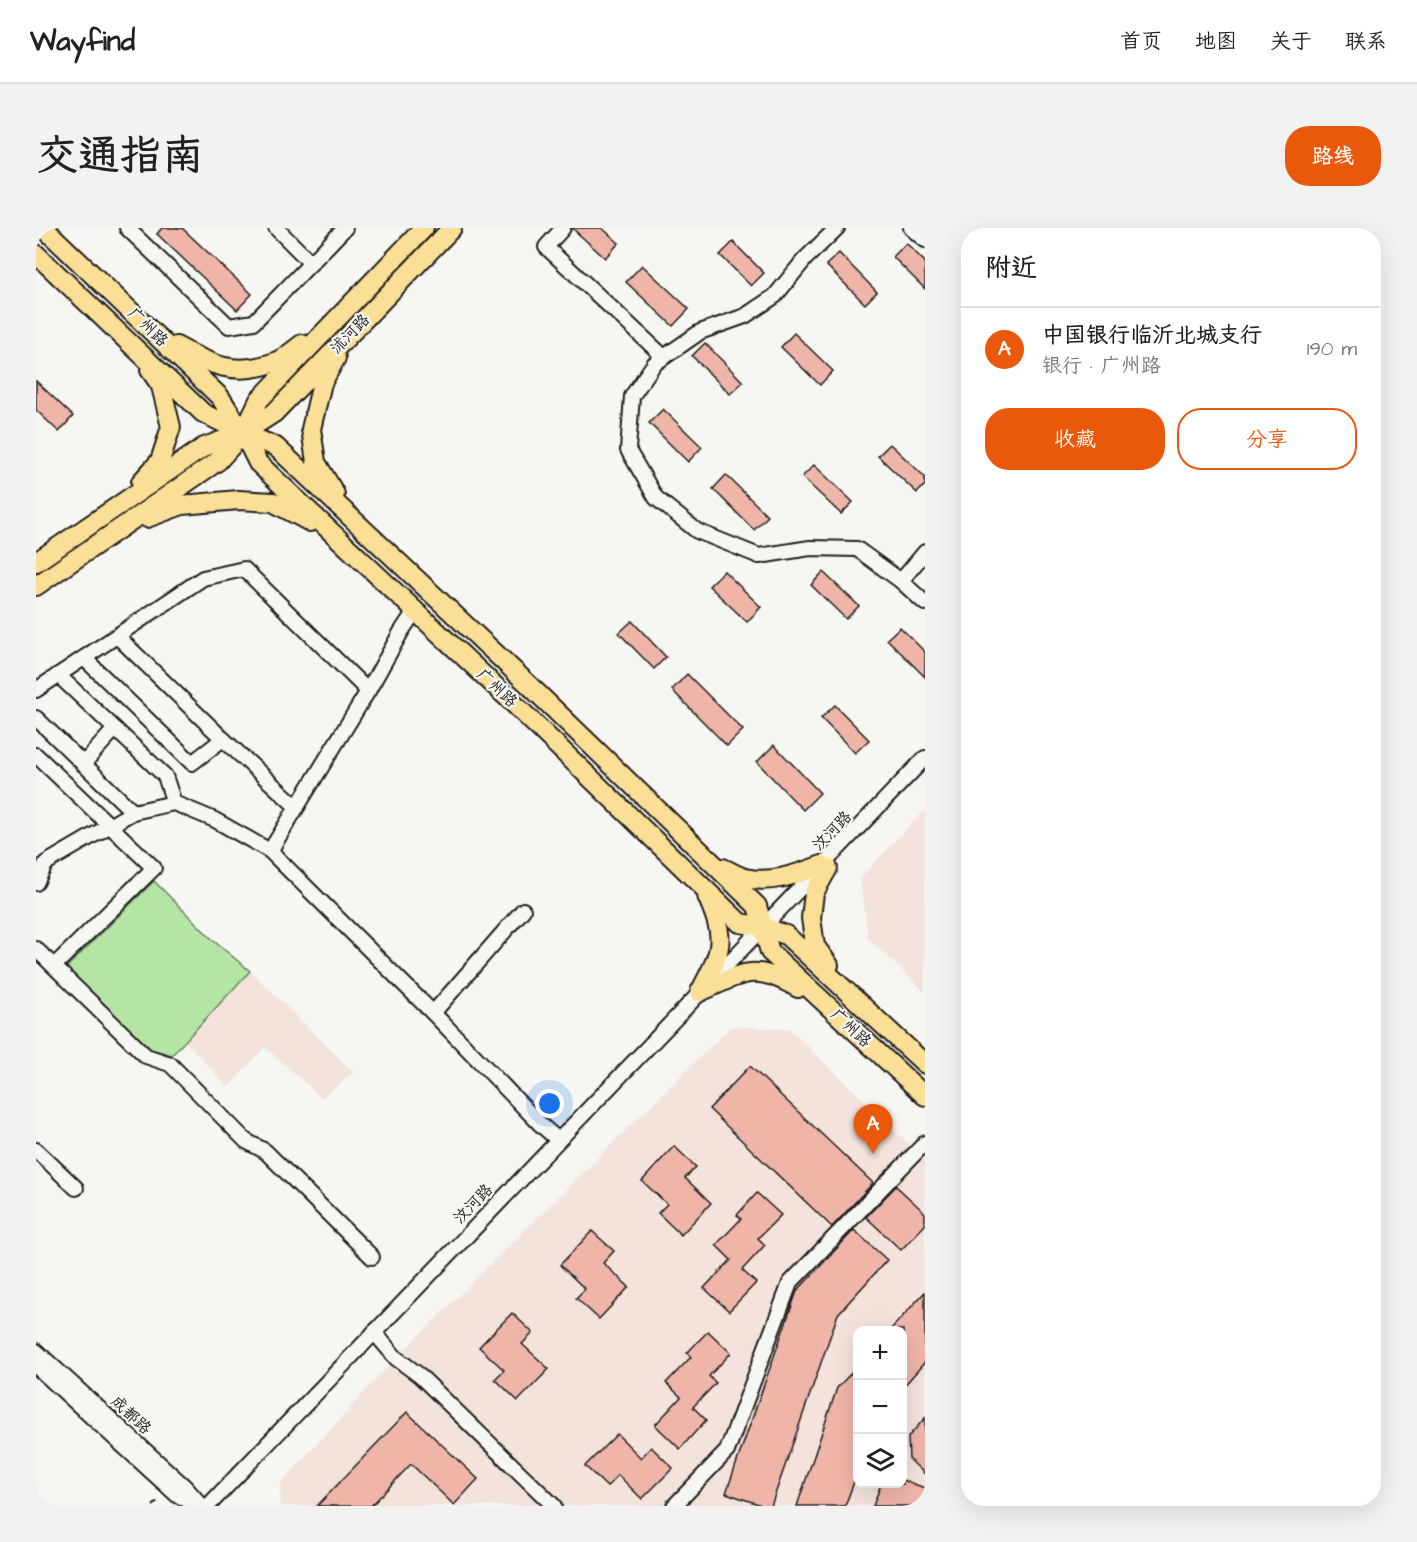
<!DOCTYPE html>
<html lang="zh">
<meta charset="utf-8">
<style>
:root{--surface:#fff;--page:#f2f2f2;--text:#222;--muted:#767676;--line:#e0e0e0;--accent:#ea580c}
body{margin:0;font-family:"Architects Daughter","LXGW WenKai TC",sans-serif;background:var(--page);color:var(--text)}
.controls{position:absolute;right:18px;bottom:18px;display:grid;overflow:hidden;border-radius:12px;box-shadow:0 6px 24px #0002}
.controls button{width:54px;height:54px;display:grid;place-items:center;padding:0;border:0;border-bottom:2px solid var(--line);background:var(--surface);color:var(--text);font:30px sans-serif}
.you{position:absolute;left:514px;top:876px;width:21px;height:21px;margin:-15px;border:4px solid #fff;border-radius:50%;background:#1a73e8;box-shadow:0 0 0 9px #1a73e833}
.badge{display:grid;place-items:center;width:39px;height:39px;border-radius:50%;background:var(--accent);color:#fff;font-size:20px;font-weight:700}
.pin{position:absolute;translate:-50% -50px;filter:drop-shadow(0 2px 3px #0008)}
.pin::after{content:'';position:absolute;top:32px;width:21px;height:18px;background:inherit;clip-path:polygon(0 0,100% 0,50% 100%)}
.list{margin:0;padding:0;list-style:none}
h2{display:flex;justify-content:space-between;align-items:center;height:78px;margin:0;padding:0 24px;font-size:26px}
h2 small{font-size:20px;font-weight:400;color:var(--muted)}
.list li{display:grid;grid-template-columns:39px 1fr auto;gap:18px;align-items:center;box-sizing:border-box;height:84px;padding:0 24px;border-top:2px solid var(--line)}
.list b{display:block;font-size:22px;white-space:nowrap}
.list p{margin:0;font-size:20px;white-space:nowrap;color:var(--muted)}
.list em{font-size:20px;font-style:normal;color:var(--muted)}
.actions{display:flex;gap:12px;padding:18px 24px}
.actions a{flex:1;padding:14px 0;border:2px solid var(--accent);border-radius:24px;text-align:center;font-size:21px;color:var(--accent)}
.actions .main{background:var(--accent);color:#fff}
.icon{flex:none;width:33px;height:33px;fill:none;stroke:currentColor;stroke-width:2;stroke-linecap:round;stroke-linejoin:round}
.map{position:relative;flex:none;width:889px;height:1278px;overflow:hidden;border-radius:24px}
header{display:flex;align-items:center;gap:36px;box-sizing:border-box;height:84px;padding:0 30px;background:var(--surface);border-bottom:2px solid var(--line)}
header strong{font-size:28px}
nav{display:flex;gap:33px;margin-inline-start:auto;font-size:21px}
.intro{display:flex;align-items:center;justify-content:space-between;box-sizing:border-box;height:144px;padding:0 36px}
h1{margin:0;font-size:42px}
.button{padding:15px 27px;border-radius:24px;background:var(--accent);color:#fff;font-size:21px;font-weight:700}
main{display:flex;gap:36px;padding:0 36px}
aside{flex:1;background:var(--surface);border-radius:24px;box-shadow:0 6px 24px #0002}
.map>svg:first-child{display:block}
.built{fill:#f4e2dc;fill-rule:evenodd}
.green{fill:#b5e5a4;stroke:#688060;stroke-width:1.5}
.building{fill:#efb5a9;stroke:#1c1c1c;stroke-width:1.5}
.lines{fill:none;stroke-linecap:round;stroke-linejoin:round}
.minor-casing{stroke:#1c1c1c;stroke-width:18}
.major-casing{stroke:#1c1c1c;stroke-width:22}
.path{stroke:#1c1c1c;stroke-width:2;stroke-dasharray:6 4.5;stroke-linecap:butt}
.minor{stroke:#f6f6f2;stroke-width:14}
.major{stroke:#fbdf96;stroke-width:18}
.labels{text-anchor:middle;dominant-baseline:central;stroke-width:4.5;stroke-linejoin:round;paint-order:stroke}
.street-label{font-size:16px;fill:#1c1c1c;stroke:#f6f6f2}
</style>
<header>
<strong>Wayfind</strong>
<nav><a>首页</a><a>地图</a><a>关于</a><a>联系</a></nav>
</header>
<div class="intro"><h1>交通指南</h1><a class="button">路线</a></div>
<main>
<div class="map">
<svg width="889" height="1278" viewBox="0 0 889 1278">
<rect width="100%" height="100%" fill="#f6f6f2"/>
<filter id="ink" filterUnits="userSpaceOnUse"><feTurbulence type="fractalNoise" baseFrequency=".0167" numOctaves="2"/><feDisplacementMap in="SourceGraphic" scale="12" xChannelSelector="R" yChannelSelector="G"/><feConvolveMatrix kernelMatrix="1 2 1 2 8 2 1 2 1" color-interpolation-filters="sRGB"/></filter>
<g filter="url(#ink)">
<!-- built -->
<g class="built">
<path d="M889 582V764L832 710 824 650Z"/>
<path d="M214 743 318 844 286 870 229 819 192 859 148 812Z"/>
<path d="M694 799 754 801 889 932V1278H244L245 1255 360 1130ZM822 1102H866V1256H822Z"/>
</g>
<!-- green -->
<path class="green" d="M118 653 179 714 214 743 136 827 114 821 30 740Z"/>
<!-- building -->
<g class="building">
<path d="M126 0H146L216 66 201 82 121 6Z"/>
<path d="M536 0H566L583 15 569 30Z"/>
<path d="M697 14 728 45 715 58 684 27Z"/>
<path d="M870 15 889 34V61L857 29Z"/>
<path d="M803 25 841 64 829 76 790 37Z"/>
<path d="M606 37 653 81 637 98 590 54Z"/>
<path d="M758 105 797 143 784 157 745 119Z"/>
<path d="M669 115 707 154 694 166 656 128Z"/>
<path d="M0 153 37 188 23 204 0 182Z"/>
<path d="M627 181 666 219 652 234 613 195Z"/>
<path d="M854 216 889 249V257L881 265 842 228Z"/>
<path d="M778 237 817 274 805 286 766 249Z"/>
<path d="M690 247 732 288 718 302 677 261Z"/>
<path d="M688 343 725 379 711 394 673 358Z"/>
<path d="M787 344 823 378 810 391 775 357Z"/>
<path d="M596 393 630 429 618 441 583 405Z"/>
<path d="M864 399 889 424V449L851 411Z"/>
<path d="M651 446 707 502 691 518 636 462Z"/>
<path d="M799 477 833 512 819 525 785 490Z"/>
<path d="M738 517 784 565 767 582 721 534Z"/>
<path d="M714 838 837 955 796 999 673 881Z"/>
<path d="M638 918 660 939 649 950 675 975 645 1007 622 985 631 976 606 953Z"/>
<path d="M860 958 889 985V997L865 1022 830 989Z"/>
<path d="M721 965 745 987 722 1010 729 1017 706 1042 720 1055 693 1083 668 1060 695 1032 680 1017 705 991 701 987Z"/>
<path d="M818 1002 851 1032 802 1086 735 1278H728L690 1265 761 1063Z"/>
<path d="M556 1003 578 1023 567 1035 593 1059 563 1091 540 1070 549 1061 524 1037Z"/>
<path d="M889 1064V1134L867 1159V1102H854Z"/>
<path d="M476 1085 497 1105 486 1116 513 1141 482 1173 459 1151 468 1142 443 1119Z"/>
<path d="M672 1103 695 1125 673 1148 680 1155 657 1179 670 1192 644 1221 619 1197 645 1169 630 1155 655 1129 651 1125Z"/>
<path d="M822 1138V1243L809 1278H761L801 1160Z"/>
<path d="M371 1184 442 1251 418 1277 375 1236 335 1278H281Z"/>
<path d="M889 1190V1246L873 1231 872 1209Z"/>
<path d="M581 1206 605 1230 615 1219 637 1240 606 1271 582 1247 571 1259 549 1238Z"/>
<path d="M867 1252 889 1260V1278H837L845 1256H867Z"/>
</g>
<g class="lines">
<!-- minor casing -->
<g class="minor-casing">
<g id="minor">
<path d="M91 0 193 98 218 94 309 0"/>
<path d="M240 0 275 35"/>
<path d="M527 0 510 19 628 129"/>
<path d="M801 0 769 31 739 68 709 88 664 104 618 136 596 168 592 222 620 270 661 303 723 328 774 320 821 321 865 353 889 375"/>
<path d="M875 0 889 12"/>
<path d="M865 353 889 324"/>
<path d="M81 408 187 511 261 579"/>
<path d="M48 430 156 535 187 511"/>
<path d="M22 447 129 548 138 575"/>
<path d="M0 462 167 350 208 341 332 463"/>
<path d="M0 490 97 584"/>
<path d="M0 527 118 640 18 738"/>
<path d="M47 536 79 501"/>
<path d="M234 623 397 785 504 896 521 911"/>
<path d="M0 655 10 635 97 584 138 575 179 592 234 623 332 463 365 404 379 383"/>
<path d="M0 721 110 828 134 836 210 913 229 923 336 1029"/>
<path d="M397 785 487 682"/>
<path d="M0 922 40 960"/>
<path d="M338 1104 360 1130 383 1147 518 1278"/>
<path d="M0 1123 149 1259 166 1278"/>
<path d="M0 1138 141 1267 161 1277"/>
<path d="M172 1278C411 1028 650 779 889 530"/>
<path d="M638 1278 691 1223 754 1055 889 915"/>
</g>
</g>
<!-- major casing -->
<g class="major-casing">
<g id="major">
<path d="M8 0 184 169 207 205 222 235 475 473 704 695 728 699 750 707 889 836"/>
<path d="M0 26 167 185 207 205 240 219 492 456 721 678 734 724 889 868"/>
<path d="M140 118C175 137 199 149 239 134 248 131 258 122 266 116"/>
<path d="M105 254 124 233 135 199 125 158 114 142"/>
<path d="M299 266 280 234 275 201 286 155 300 130"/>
<path d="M111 290 146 277 203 272 237 274 274 294"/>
<path d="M0 334 168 219 207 205 238 185 416 0"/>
<path d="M0 358 182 233 207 205 223 172 388 0"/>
<path d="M687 640C694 643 702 648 709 650 736 656 761 646 786 637"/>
<path d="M792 640 778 665 775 690 779 718 793 737"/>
<path d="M664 764C707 745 718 734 762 760"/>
<path d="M664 764C686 722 691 713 671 668"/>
</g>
</g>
<!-- path -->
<path class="path" d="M117 1278 123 1272"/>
<!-- minor -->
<use href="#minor" class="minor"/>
<!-- major -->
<use href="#major" class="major"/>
</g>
</g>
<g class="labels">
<!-- street labels -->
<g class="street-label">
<text transform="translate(112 99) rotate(44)">广州路</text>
<text transform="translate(314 106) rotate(-46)">沭河路</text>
<text transform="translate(461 460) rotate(43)">广州路</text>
<text transform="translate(796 603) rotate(-46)">汶河路</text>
<text transform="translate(815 800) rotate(43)">广州路</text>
<text transform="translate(437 976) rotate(-46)">汶河路</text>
<text transform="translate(95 1187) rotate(43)">成都路</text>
</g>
</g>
</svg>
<div class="controls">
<button>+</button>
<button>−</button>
<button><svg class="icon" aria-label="layers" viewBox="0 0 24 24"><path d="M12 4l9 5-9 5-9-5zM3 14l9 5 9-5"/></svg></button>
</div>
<div class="you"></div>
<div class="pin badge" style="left:837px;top:926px">A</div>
</div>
<aside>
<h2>附近<small></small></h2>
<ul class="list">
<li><span class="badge">A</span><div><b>中国银行临沂北城支行</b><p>银行 · 广州路</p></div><em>190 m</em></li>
</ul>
<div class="actions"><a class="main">收藏</a><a>分享</a></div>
</aside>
</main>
